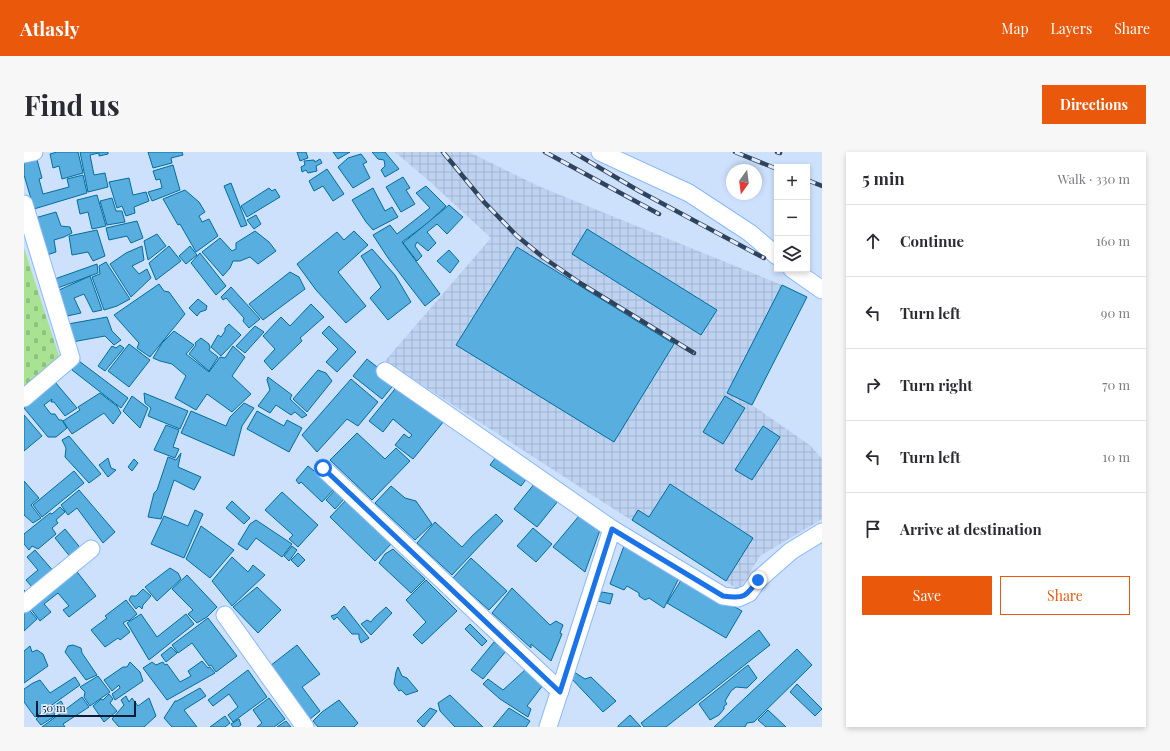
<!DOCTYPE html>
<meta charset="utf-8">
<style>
:root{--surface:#fff;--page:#f7f7f7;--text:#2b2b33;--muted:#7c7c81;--line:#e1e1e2;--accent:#ea580c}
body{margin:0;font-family:"Playfair Display",serif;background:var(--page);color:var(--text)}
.controls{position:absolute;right:12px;top:12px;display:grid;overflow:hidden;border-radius:0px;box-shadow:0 2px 6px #0003}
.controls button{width:36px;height:36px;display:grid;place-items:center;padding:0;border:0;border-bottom:1px solid var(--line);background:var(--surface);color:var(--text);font:20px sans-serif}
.compass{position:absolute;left:702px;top:12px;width:36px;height:36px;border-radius:50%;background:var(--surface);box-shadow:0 2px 6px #0003;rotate:194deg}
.scale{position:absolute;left:12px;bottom:10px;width:100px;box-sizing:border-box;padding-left:4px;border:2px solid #0a1d36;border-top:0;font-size:11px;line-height:14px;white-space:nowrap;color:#0a1d36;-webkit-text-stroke:3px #e3edfc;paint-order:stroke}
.stop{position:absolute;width:12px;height:12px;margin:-9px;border:3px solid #1a73e8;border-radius:50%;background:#fff}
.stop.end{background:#1a73e8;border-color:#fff;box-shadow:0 1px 4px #0008}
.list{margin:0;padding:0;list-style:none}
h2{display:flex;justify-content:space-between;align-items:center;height:52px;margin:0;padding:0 16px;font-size:17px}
h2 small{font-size:13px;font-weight:400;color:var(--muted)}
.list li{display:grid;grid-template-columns:26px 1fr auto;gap:12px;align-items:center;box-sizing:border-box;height:72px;padding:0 16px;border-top:1px solid var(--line)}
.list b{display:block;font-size:15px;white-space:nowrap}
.list em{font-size:13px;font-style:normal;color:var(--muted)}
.actions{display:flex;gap:8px;padding:12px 16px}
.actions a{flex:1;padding:9px 0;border:1px solid var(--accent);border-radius:0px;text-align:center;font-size:14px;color:var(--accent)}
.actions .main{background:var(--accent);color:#fff}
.icon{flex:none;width:22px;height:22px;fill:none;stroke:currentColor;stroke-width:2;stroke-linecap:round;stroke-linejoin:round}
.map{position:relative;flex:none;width:798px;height:575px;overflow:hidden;border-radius:0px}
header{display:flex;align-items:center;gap:24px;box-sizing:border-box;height:56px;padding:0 20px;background:var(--accent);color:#fff}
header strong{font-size:19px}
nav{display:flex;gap:22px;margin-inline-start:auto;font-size:14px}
.intro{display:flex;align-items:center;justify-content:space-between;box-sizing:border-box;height:96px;padding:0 24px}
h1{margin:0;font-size:28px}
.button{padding:10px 18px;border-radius:0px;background:var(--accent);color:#fff;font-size:14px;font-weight:700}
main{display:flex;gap:24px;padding:0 24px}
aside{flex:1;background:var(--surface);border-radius:0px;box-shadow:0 2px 6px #0003}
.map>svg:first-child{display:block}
.industrial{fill:url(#industrial-grid)}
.cemetery{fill:url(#cemetery-stones)}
.building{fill:#59aee0;stroke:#026d9c}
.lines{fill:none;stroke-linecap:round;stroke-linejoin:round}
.minor-casing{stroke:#89b9fc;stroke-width:19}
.minor{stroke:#fff;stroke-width:17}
.rail-casing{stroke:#30435c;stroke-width:4.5}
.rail{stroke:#e3edfc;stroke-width:3;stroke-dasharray:9;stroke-linecap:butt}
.route{stroke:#1a73e8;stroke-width:5}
</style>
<header>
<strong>Atlasly</strong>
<nav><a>Map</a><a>Layers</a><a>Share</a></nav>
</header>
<div class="intro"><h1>Find us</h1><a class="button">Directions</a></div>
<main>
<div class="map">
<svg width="798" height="575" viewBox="0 0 798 575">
<defs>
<pattern id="industrial-grid" width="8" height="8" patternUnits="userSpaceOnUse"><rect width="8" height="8" fill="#bed2f1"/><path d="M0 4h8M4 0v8" fill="none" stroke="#a2b4cf"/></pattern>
<pattern id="cemetery-stones" width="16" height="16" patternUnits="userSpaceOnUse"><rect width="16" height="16" fill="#a9e292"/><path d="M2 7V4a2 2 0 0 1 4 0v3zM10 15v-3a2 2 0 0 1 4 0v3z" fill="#90c17e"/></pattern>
</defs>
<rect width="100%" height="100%" fill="#cde1fd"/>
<!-- industrial -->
<path class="industrial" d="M371 0H445L514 34 758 133 783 145 728 253 787 294 798 307V367L736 404 715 438 361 209 467 86 404 28Z"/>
<!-- cemetery -->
<path class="cemetery" d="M0 96 36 207 0 235Z"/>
<!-- building -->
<g class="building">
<path d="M33 0H54L59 21 38 27 35 14 29 16 26 2Z"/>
<path d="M56 0H84V2L75 4V1L66 3 70 23 81 21 84 35 64 40Z"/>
<path d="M124 0H158L159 3 147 6 148 11 129 16Z"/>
<path d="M273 0H282L284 6 276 9Z"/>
<path d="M309 0H326L314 7Z"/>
<path d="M348 0H361L375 17 361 25 357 18 361 14 360 8 354 7Z"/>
<path d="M337 2 343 10 339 12 346 26 329 36 314 15 324 6Z"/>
<path d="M12 4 18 26 15 27 19 42 45 35 43 27 59 23 63 41 10 57 0 23V7Z"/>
<path d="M296 7 298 11 292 14 293 19 284 21 282 18 278 20 277 15 281 13 280 9 290 8 291 10Z"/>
<path d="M149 13 156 38 128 49 124 40 138 36 136 27 132 28 129 19Z"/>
<path d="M303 17 320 42 309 49 299 34 290 39 285 29Z"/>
<path d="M379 25 386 36 382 38 391 52 377 60 362 35Z"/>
<path d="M105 26 109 43 122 40 125 49 110 55 111 61 102 64 98 54 93 56 85 30Z"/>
<path d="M207 31 223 73 217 75 200 34Z"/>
<path d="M402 34 422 54 404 71 378 90 416 142 401 154 364 106 349 83 366 73 373 82 406 56 392 41Z"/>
<path d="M245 36 248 39 251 37 256 45 223 65 217 54Z"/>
<path d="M349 36 361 59 368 55 374 65 349 78 342 70 328 48Z"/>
<path d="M161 38 175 50 181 60 175 64 178 70 185 67 194 84 172 100 156 72 154 73 139 47Z"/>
<path d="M73 43 82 74 68 77 64 60 56 62 53 48Z"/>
<path d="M88 46 92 59H98L101 70 83 73 76 49Z"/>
<path d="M425 53 439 65 423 82 413 72 403 80 412 91 404 99 393 90 391 94 398 104 393 109 379 91Z"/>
<path d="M32 60 37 74 46 75 48 81 40 85 30 88 32 100 20 104 11 66Z"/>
<path d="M232 63 237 72 230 77 223 68Z"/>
<path d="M113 69 119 86 107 91 103 84 85 88 82 76Z"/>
<path d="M563 77 693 158 677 183 548 102Z"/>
<path d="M73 78 81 104 69 109 64 100 48 103 45 84Z"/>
<path d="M231 79 245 90 252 99 234 112 226 105 216 109H209L206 116 199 124 178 100 196 86 208 99 212 97V91Z"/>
<path d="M330 79 344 93 314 120 342 154 322 171 292 138 273 112 313 80 320 88Z"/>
<path d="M133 82 142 94 124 108 120 89Z"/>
<path d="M118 94 120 108 108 114 115 122 123 117 127 126 107 145 86 112 102 101Z"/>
<path d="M145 94 157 109 132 128 125 111Z"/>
<path d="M166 94 173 103 162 112 155 104Z"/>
<path d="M493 95 650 192 590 290 432 193Z"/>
<path d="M348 97 371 123 387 150 364 168 346 146 357 135 337 104Z"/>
<path d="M425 98 435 109 426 121 413 109Z"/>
<path d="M176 101 202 134 192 143 167 111Z"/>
<path d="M82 110 106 147 93 154 80 158 68 125 76 122 75 114Z"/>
<path d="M73 112 74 121 31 137 28 128Z"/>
<path d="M266 120 275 125 281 137 239 168 225 152Z"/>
<path d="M66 124 78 158 69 160 60 142 50 146 57 161 43 164 33 139Z"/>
<path d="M135 132 140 139 145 140 161 162 126 205 113 196 115 191 90 163Z"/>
<path d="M758 133 783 145 728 253 703 241Z"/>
<path d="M207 135 236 167 225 176 219 169 220 166 202 146 199 148 197 145Z"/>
<path d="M174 147 183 154 182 158 176 160 173 164 165 156Z"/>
<path d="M287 152 300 165 276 186 278 189 248 218 240 209 251 197 239 184 257 165 266 174Z"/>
<path d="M83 165 88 179 97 188 90 193 81 184 48 190 44 172Z"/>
<path d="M205 172 217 183 197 204 187 195 194 183 197 185 201 179V176Z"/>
<path d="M231 174 240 180 221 201 212 194Z"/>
<path d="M305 174 332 200 313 220 302 210 314 197 298 181Z"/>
<path d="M150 179 170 193 162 202 185 220 196 205 201 206 209 194 221 205 208 224 227 242 208 260 183 242 172 258 151 246 162 224 148 212 136 209 129 206 138 191Z"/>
<path d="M177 186 185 192 186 196 185 198 194 205 185 219 165 202 172 193 171 191Z"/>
<path d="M105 192 126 208 105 235 84 219Z"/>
<path d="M96 193 100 196 81 219 74 214 88 194 92 196Z"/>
<path d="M343 207 372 230 358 247 329 224Z"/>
<path d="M55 209 104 246 97 256 48 218 50 211Z"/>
<path d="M294 218 302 221 308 229 283 260 269 247Z"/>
<path d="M244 225 268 243 266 247 283 263 278 266 271 260 267 263 252 253 246 261 234 254 246 238 243 228Z"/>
<path d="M327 227 354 250 334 274 323 267 293 300 278 283Z"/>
<path d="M31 230 53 256 41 264 30 250H27L28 247 20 253 27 262H31L35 268H38L43 276 32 285H24L0 256V252Z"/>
<path d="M375 232 420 269 389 307 371 293 380 282 385 286 388 283 369 267 359 280 345 269Z"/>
<path d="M76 241 93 254 97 261 89 272 80 261 48 282 39 269 56 258 54 255Z"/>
<path d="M120 241 164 259 156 277 124 264 127 256 121 251Z"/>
<path d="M108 244 124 256 116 276 99 259Z"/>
<path d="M701 244 721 256 699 292 679 280Z"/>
<path d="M220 251 230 256 218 274 210 304 157 281 167 259 202 274 206 265Z"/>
<path d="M233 259 260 274 263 268 278 276 265 300 223 277Z"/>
<path d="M0 263 18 284 0 299Z"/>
<path d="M142 273 155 278 149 295 155 297 151 306 130 298Z"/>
<path d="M739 274 756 285 728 328 711 318Z"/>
<path d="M333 281 361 307 372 296 386 309 348 348 306 308Z"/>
<path d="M45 284 77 322 65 331 41 305 42 296 38 288Z"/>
<path d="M157 301 154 315 177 325 170 338 150 328 137 367 124 365 130 341 133 338 144 305 152 308Z"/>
<path d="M472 305 503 326 497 334 466 313Z"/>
<path d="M84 306 87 316 92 318 84 325 75 313Z"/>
<path d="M110 307 114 311 108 319 104 315Z"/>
<path d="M284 314 311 336 298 350 277 330 275 332 272 328Z"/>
<path d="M50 319 60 331 18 365 9 353Z"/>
<path d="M0 329 15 346 7 353 17 366 9 371 0 363Z"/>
<path d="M511 331 534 349 513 375 490 357Z"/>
<path d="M646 332 729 386 702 429 608 368 614 358 625 365Z"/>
<path d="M367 334 381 346 392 349 408 372 391 388 351 351Z"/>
<path d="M312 337 321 346 311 357 302 348Z"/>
<path d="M55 338 91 380 79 391 53 356 44 363 37 353Z"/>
<path d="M258 340 294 373 274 395 265 387 269 383 241 358Z"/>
<path d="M323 347 369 390 351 409 306 365Z"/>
<path d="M208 349 226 366 220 372 202 356Z"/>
<path d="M36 355 41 360 32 368 34 371 28 376 32 382 14 397 8 394 5 398 0 392V382L26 361 28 362Z"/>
<path d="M171 358 179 362 160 406 127 392 140 364 164 374Z"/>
<path d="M472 362 479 369 428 423 393 391 411 370 438 395 449 383Z"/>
<path d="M555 364 576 378 561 420 529 395Z"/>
<path d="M232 368 268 392 258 405 232 386 223 398 214 392 226 372Z"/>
<path d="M177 374 210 398 186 426 162 407Z"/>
<path d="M509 376 528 392 512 410 493 394Z"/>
<path d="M41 377 58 398 48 407 31 386Z"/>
<path d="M601 391 656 424 640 456 625 446 621 448 615 444V441L603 434 600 438 586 432Z"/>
<path d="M268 394 273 398 265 409 260 404Z"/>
<path d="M369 397 401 427 387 441 355 411 361 402Z"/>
<path d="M11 398 31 421 0 447V438L2 440 8 435 2 428 14 418 3 405Z"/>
<path d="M274 401 281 408 274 415 267 408Z"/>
<path d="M208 405 224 420 229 413 241 423 208 454 188 429Z"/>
<path d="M447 406 483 439 465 458 429 426Z"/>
<path d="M50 416 72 444 45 465 39 458 45 454 34 441 20 452 27 460 16 469 3 452Z"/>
<path d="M146 416 154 421 157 427 133 449 121 435Z"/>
<path d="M163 423 193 455 183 465 173 471 164 462 169 458 148 437Z"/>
<path d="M659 425 718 459 702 486 643 451Z"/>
<path d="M402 428 433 459 398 492 389 483 402 470 382 448Z"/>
<path d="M233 435 257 458 234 481 209 455Z"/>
<path d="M488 436 526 473 532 469 539 473 536 481 538 482 527 509 507 492V496L468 461Z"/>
<path d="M119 437 127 444 119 453 118 457 115 454 112 457 105 448 107 444H112Z"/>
<path d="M578 440 589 442 586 452 574 449Z"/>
<path d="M102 448 113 462 105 469 104 468 99 471 106 480 96 488 94 486 81 495 67 478 83 466 81 464Z"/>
<path d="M1 453 13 467 0 479V454Z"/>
<path d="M320 454 345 486 337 491 335 486V482H328L313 465 310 468 307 464 313 462Z"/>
<path d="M362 455 368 461 347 483 337 472 343 468 347 470 350 466Z"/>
<path d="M117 462 133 485 162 462 170 472 125 508 103 471Z"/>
<path d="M184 466 213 504 192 520 187 513 185 514 168 491 154 501 148 493Z"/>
<path d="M446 472 463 489 458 494 441 477Z"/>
<path d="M735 478 746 493 642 575H620L617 571Z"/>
<path d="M470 490 482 499 459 527 447 518Z"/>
<path d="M49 493 57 496 58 501 73 523 62 528 41 500 44 494Z"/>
<path d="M273 493 296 522 278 535 296 559 286 567 266 543 246 514Z"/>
<path d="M6 494 8 500 13 498 19 502 24 514 0 531V499Z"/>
<path d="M147 495 153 501 142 510 137 503Z"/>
<path d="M773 497 788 513 730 570 723 571 721 575H690Z"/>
<path d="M178 509 184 516 186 515 191 521 143 548 119 516 128 510 132 513 139 510 141 513 143 512 156 530 167 524 164 519Z"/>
<path d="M106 510 116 520 119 529 91 548 88 542 96 536 95 533 88 539 80 528 99 515H103Z"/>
<path d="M724 513 733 526 723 536 712 535 707 539 701 549 703 552 700 554V557L695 563 686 568 675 552Z"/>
<path d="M374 515 378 524 383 526 394 539 382 543 377 538 375 539 370 532 372 520Z"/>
<path d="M224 518 243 545 209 570 204 563 214 555 205 542 189 554 184 548Z"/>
<path d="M501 518 519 533 503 554 507 557 504 565 476 547 459 532 464 527 479 538Z"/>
<path d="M550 520 561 527 567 525 592 549 579 560 546 525Z"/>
<path d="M74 524 86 540 66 554 60 545 61 540 56 535Z"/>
<path d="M51 525 56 533 11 565 0 550V537L9 531 16 528 26 541Z"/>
<path d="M773 532 798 557 791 564 766 540Z"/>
<path d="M176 536 182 544 160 558 173 575H148L140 566 151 549H153Z"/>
<path d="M85 542 89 547 86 551 93 559 80 570 69 554 77 547 79 548Z"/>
<path d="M426 543 459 575H431L416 559 414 551Z"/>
<path d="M102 544 105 550 108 546 114 554 125 546 132 564 120 575H95L88 567 100 553 97 548Z"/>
<path d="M58 545 65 555 39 572 41 575H18Z"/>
<path d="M245 546 261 567 250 575H233L238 571 229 558Z"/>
<path d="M315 548 334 571 330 575H294L289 569 298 560Z"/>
<path d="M37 549 40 554 30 562 31 564 17 573 12 567Z"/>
<path d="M406 556 413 559 400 575H399L393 569Z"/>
<path d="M485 556 506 569 502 575H469Z"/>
<path d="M744 558 762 575H742L734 568Z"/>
<path d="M606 563 617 575H594V574Z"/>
<path d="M201 564 206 571 201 575H186Z"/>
<path d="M215 567 217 573 214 575H209L207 572Z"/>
<path d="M262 569 267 575H253Z"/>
</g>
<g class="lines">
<!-- minor casing -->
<g class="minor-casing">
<g id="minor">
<path d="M576 0 665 41 726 81 753 104"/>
<path d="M0 2 10 0"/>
<path d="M0 52 47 206 0 246"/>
<path d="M768 117 798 138"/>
<path d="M361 219 588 377"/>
<path d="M299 316 536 539"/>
<path d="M0 452 67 397"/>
<path d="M201 463 281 575"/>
<path d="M524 575 588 377 699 444 714 446 725 441 734 428 767 399 798 380"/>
</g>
</g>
<!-- minor -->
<use href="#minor" class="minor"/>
<!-- rail casing -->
<g class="rail-casing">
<g id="rail">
<path d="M419 0 460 50 493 84 520 106 556 131 670 201"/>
<path d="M521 0 635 62"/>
<path d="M549 0 615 39 740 106"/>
<path d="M711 0 753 17"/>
<path d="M753 0 756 1"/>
<path d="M783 28 798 34"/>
</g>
</g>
<!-- rail -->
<use href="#rail" class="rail"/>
</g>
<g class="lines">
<!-- route -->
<path class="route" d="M299 316 536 540 588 377 699 444C720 447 722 445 734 428"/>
</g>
</svg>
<div class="controls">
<button>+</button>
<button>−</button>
<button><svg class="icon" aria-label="layers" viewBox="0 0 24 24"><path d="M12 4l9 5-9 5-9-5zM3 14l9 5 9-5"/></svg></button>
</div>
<svg class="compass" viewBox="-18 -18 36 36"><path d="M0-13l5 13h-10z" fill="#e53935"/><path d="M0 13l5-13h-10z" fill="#7c7c81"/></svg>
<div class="scale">50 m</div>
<div class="stop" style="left:299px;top:316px"></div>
<div class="stop end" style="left:734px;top:428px"></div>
</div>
<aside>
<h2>5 min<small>Walk · 330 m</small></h2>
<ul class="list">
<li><svg class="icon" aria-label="ahead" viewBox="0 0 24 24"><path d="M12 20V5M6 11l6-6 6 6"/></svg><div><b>Continue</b></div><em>160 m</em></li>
<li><svg class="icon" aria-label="left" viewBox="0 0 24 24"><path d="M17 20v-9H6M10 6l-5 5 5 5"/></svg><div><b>Turn left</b></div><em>90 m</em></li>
<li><svg class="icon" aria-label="right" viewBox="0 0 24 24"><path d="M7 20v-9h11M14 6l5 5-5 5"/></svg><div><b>Turn right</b></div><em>70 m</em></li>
<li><svg class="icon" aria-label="left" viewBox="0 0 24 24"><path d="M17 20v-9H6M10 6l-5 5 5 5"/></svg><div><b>Turn left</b></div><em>10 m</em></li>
<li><svg class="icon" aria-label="arrive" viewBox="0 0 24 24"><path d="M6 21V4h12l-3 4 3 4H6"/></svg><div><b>Arrive at destination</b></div></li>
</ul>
<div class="actions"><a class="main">Save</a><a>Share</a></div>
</aside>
</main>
